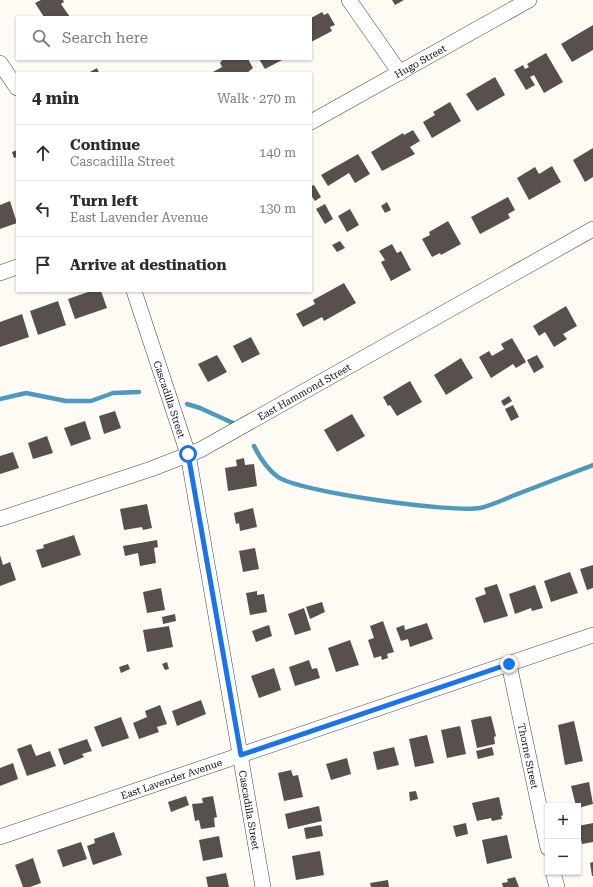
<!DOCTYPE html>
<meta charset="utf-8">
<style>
:root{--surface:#fff;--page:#f7f7f7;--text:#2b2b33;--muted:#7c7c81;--line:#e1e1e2}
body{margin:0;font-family:"Roboto Serif",serif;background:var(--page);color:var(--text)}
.controls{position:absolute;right:12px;bottom:12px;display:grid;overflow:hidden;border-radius:0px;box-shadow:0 1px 3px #0004}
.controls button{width:36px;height:36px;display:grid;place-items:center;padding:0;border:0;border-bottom:1px solid var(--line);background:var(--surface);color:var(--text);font:20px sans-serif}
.stop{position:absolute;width:12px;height:12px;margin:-9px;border:3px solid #1a73e8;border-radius:50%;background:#fff}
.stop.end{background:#1a73e8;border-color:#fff;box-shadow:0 1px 4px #0008}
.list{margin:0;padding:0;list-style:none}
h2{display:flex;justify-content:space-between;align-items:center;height:52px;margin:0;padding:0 16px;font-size:17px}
h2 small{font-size:13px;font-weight:400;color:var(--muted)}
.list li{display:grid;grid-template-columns:26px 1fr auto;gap:12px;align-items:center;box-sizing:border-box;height:56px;padding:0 16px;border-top:1px solid var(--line)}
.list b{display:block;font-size:15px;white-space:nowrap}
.list p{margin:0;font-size:13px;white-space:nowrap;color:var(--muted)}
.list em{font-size:13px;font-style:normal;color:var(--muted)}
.icon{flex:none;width:22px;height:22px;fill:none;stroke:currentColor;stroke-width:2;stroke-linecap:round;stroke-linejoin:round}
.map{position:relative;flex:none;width:593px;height:887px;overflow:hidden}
.search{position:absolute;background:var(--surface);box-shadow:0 1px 3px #0004;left:16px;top:16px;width:296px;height:44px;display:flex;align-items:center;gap:10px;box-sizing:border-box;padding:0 14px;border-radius:0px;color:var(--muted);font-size:15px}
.panel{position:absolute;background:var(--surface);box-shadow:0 1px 3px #0004;left:16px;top:72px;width:296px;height:220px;border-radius:0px}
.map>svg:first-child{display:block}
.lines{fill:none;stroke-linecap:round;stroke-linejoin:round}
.stream{stroke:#4e99be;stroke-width:4.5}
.building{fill:#57504d}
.minor-casing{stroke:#434343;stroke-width:16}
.minor{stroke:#fff;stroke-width:15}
.route{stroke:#1a73e8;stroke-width:5}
.labels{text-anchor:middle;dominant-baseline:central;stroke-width:4;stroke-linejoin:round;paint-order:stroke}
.street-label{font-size:10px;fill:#101010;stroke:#fff}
</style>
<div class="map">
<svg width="593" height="887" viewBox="0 0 593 887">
<rect width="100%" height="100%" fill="#fefbf4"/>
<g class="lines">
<!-- stream -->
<g class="stream">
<path d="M0 399 26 393 66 401H91L113 393 139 392"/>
<path d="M187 404 200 408 233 423"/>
<path d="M254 446C260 458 267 469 278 477 299 492 452 513 480 508 493 505 507 498 520 493 544 484 569 474 593 465"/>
</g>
</g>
<!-- building -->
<g class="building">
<path d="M41 0H63L64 2 61 4 70 17H44L35 3Z"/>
<path d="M392 0H404L395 5Z"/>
<path d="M322 12 324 15 328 13 335 25 330 27 332 31 311 42V18Z"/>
<path d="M593 25V50L572 62 561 44Z"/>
<path d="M546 53 563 82 544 93 534 75 530 77 535 85 526 90 514 70 523 65 525 69 529 67 527 64Z"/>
<path d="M223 59H248L253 68 247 73H211L222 67 220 63Z"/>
<path d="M259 59H284L265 69Z"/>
<path d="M97 68 99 73H88Z"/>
<path d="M495 77 505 95 477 111 466 94Z"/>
<path d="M450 102 461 121 432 138 423 122 435 115 433 112Z"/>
<path d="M413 130 420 141 410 147 415 154 382 171 371 152 403 133 404 135Z"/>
<path d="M593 148V177L585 182 573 160Z"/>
<path d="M17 150V157L14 158 12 152Z"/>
<path d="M358 154 370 174 355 183 349 173 328 186 321 175Z"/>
<path d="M552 166 561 182 529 200 517 178 535 167 539 174Z"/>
<path d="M314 185 321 197 315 201 311 195V186Z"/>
<path d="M508 197 515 210 508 214 510 218 480 234 471 217Z"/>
<path d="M10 201 17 223 0 229V205Z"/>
<path d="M387 202 391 210 385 213 381 206Z"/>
<path d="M325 204 333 219 325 224 316 209Z"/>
<path d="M350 209 359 225 347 232 338 216Z"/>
<path d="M448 221 461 244 441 255 440 253 432 257 422 239 430 235 429 232Z"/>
<path d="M340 241 345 248 337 252 332 245Z"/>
<path d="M392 244 397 253 401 251 411 270 391 281 381 262 385 260 379 251Z"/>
<path d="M344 283 356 303 324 321 322 317 303 327 296 314 315 304 313 300Z"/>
<path d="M91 291H101L107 308 75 319 68 299Z"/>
<path d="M58 301 66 325 38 335 30 311Z"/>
<path d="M566 306 577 326 563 334 567 339 554 347 545 332 539 336 533 326Z"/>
<path d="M22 314 29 337 0 347V322Z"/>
<path d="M251 337 260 354 242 363 233 346Z"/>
<path d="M512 338 526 362 516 368 513 364 491 378 479 357 489 351 492 356 504 349 501 344Z"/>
<path d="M217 355 227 372 208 382 198 364Z"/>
<path d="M537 355 544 367 534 373 527 360Z"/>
<path d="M461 358 473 378 446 395 434 375Z"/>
<path d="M410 381 422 402 397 416 390 405 388 406 383 397Z"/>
<path d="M509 396 512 401 504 406 501 401Z"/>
<path d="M513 405 519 417 511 421 505 409Z"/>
<path d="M115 411 121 428 104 434 99 416Z"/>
<path d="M352 414 365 436 337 452 324 430Z"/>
<path d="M85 421 91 439 71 446 64 428Z"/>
<path d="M47 436 53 453 33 459 28 443Z"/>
<path d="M13 452 19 468 0 474V456Z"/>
<path d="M244 458 245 465 254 464 257 486 228 491 225 468 237 466 236 460Z"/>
<path d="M147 504 152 528 143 530 142 527 124 530 120 509Z"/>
<path d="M253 508 257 527 240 531 239 523 236 524 234 513Z"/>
<path d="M74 535 81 555 42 568 36 550 44 548 43 545Z"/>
<path d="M157 540 158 547 154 548 156 563 140 566 138 553 125 556 123 546Z"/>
<path d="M255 548 259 569 243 572 239 551Z"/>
<path d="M0 555 3 565 10 562 16 580 0 586Z"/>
<path d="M593 565V588L587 590 580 569Z"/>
<path d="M570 572 578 593 551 602 544 581Z"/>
<path d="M497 584 508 616 484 623 475 598 486 594 484 588Z"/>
<path d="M535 585 543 608 532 611 531 608 515 614 509 594Z"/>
<path d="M161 588 165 610 147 613 143 592Z"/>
<path d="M257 591V595L264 594 267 612 250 615 246 593Z"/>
<path d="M322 602 325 612 310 619 306 607Z"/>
<path d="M304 608 311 630 295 635 288 614Z"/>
<path d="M175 614 176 621 163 624 162 617Z"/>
<path d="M383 621 394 652 387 654 388 658 382 660 381 656 374 658 368 640 374 638 370 626Z"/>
<path d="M427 623 433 639 410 647 408 639 401 641 396 628 404 625 405 630Z"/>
<path d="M269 625 272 636 256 642 252 631Z"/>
<path d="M169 626 173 647 147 652 143 630Z"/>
<path d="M350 640 359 665 336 672 328 648Z"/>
<path d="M309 660 312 669 317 668 320 678 295 686 289 667Z"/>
<path d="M167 662 169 669 165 670 162 664Z"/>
<path d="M128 664 130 669 121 673 119 667Z"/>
<path d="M274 668 281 690 259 698 251 676Z"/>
<path d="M201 700 206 714 177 726 172 711Z"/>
<path d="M160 705 167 724 157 727 159 732 139 739 133 723 147 717 145 711Z"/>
<path d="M491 716 496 736 494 737 495 744 477 748 471 720Z"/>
<path d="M121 717 129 738 102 747 94 727Z"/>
<path d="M574 721 583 761 565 765 558 725Z"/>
<path d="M460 726 466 754 447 758 441 730Z"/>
<path d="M427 735 434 763 415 767 409 739Z"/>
<path d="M87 739 92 751 82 754 84 757 64 765 58 749Z"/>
<path d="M31 744 36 756 50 751 56 766 27 776 17 749Z"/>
<path d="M394 747 399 765 377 770 373 752Z"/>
<path d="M492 747 494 755 478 759 476 751Z"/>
<path d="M347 758 351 774 331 780 326 764Z"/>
<path d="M13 763 18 779 0 786V768Z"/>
<path d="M291 770 293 776 298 775 303 797 284 801 278 773Z"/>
<path d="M589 782 593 804 578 808 576 806 571 786Z"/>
<path d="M416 791 418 799 410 801 409 792Z"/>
<path d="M186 796 189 805 171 812 168 802Z"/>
<path d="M213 796 217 817 214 818 215 827 201 829 199 820 195 821 192 804 203 803 202 798Z"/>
<path d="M499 797 503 815 501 816 502 819 492 821 491 818 477 821 472 803Z"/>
<path d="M319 806 322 821 288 829 285 814Z"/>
<path d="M466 823 468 834 456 837 453 826Z"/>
<path d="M593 823V842L582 844 578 826Z"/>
<path d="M321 825 323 836 306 839 304 828Z"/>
<path d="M114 832 122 855 93 865 87 846 95 843 94 839Z"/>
<path d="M507 835 512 858 487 864 482 840Z"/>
<path d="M219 836 223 857 203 861 199 840Z"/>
<path d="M81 842 87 859 63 867 57 850Z"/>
<path d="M320 851 324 875 296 880 292 856Z"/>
<path d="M33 858 41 883 30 887H23L15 865Z"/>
<path d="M593 862V876H592L590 863Z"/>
<path d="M226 873 229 887H208L206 877Z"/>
<path d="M515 877 519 887H503L502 883 508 882 507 879Z"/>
<path d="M388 880 389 887H371L370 883Z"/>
</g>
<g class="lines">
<!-- minor casing -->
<g class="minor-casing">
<g id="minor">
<path d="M349 0 400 73"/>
<path d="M0 63 17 88"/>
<path id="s1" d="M311 122 529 0"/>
<path d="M0 273 17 267"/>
<path id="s2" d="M134 291 188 454 263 887"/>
<path id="s3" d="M0 519 151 469 200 450 593 229"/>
<path id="s4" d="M509 664 548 848"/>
<path id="s5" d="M0 837 593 635"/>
<path d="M553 872 557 887"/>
</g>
</g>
<!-- minor -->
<use href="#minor" class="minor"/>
</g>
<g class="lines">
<!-- route -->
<path class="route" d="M188 454 241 755 509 664"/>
</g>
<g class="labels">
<!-- street labels -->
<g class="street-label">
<text stroke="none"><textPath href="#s1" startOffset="125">Hugo Street</textPath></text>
<text stroke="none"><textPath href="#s3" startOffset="331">East Hammond Street</textPath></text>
<text stroke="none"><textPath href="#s2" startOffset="114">Cascadilla Street</textPath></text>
<text stroke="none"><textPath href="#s4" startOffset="94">Thorne Street</textPath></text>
<text stroke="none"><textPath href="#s5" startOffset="181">East Lavender Avenue</textPath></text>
<text stroke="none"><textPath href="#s2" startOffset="533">Cascadilla Street</textPath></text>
</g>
</g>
</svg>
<div class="controls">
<button>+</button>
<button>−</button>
</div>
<div class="stop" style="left:188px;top:454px"></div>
<div class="stop end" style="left:509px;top:664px"></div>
<div class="search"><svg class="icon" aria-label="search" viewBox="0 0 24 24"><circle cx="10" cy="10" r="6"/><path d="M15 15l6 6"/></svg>Search here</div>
<section class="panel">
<h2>4 min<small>Walk · 270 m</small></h2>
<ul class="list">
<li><svg class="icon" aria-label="ahead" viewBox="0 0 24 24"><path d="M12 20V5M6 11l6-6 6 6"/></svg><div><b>Continue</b><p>Cascadilla Street</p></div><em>140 m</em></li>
<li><svg class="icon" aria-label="left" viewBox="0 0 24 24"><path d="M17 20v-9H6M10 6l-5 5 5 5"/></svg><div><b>Turn left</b><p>East Lavender Avenue</p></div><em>130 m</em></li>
<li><svg class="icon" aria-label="arrive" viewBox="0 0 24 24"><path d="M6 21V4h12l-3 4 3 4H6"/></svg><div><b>Arrive at destination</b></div></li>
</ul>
</section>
</div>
